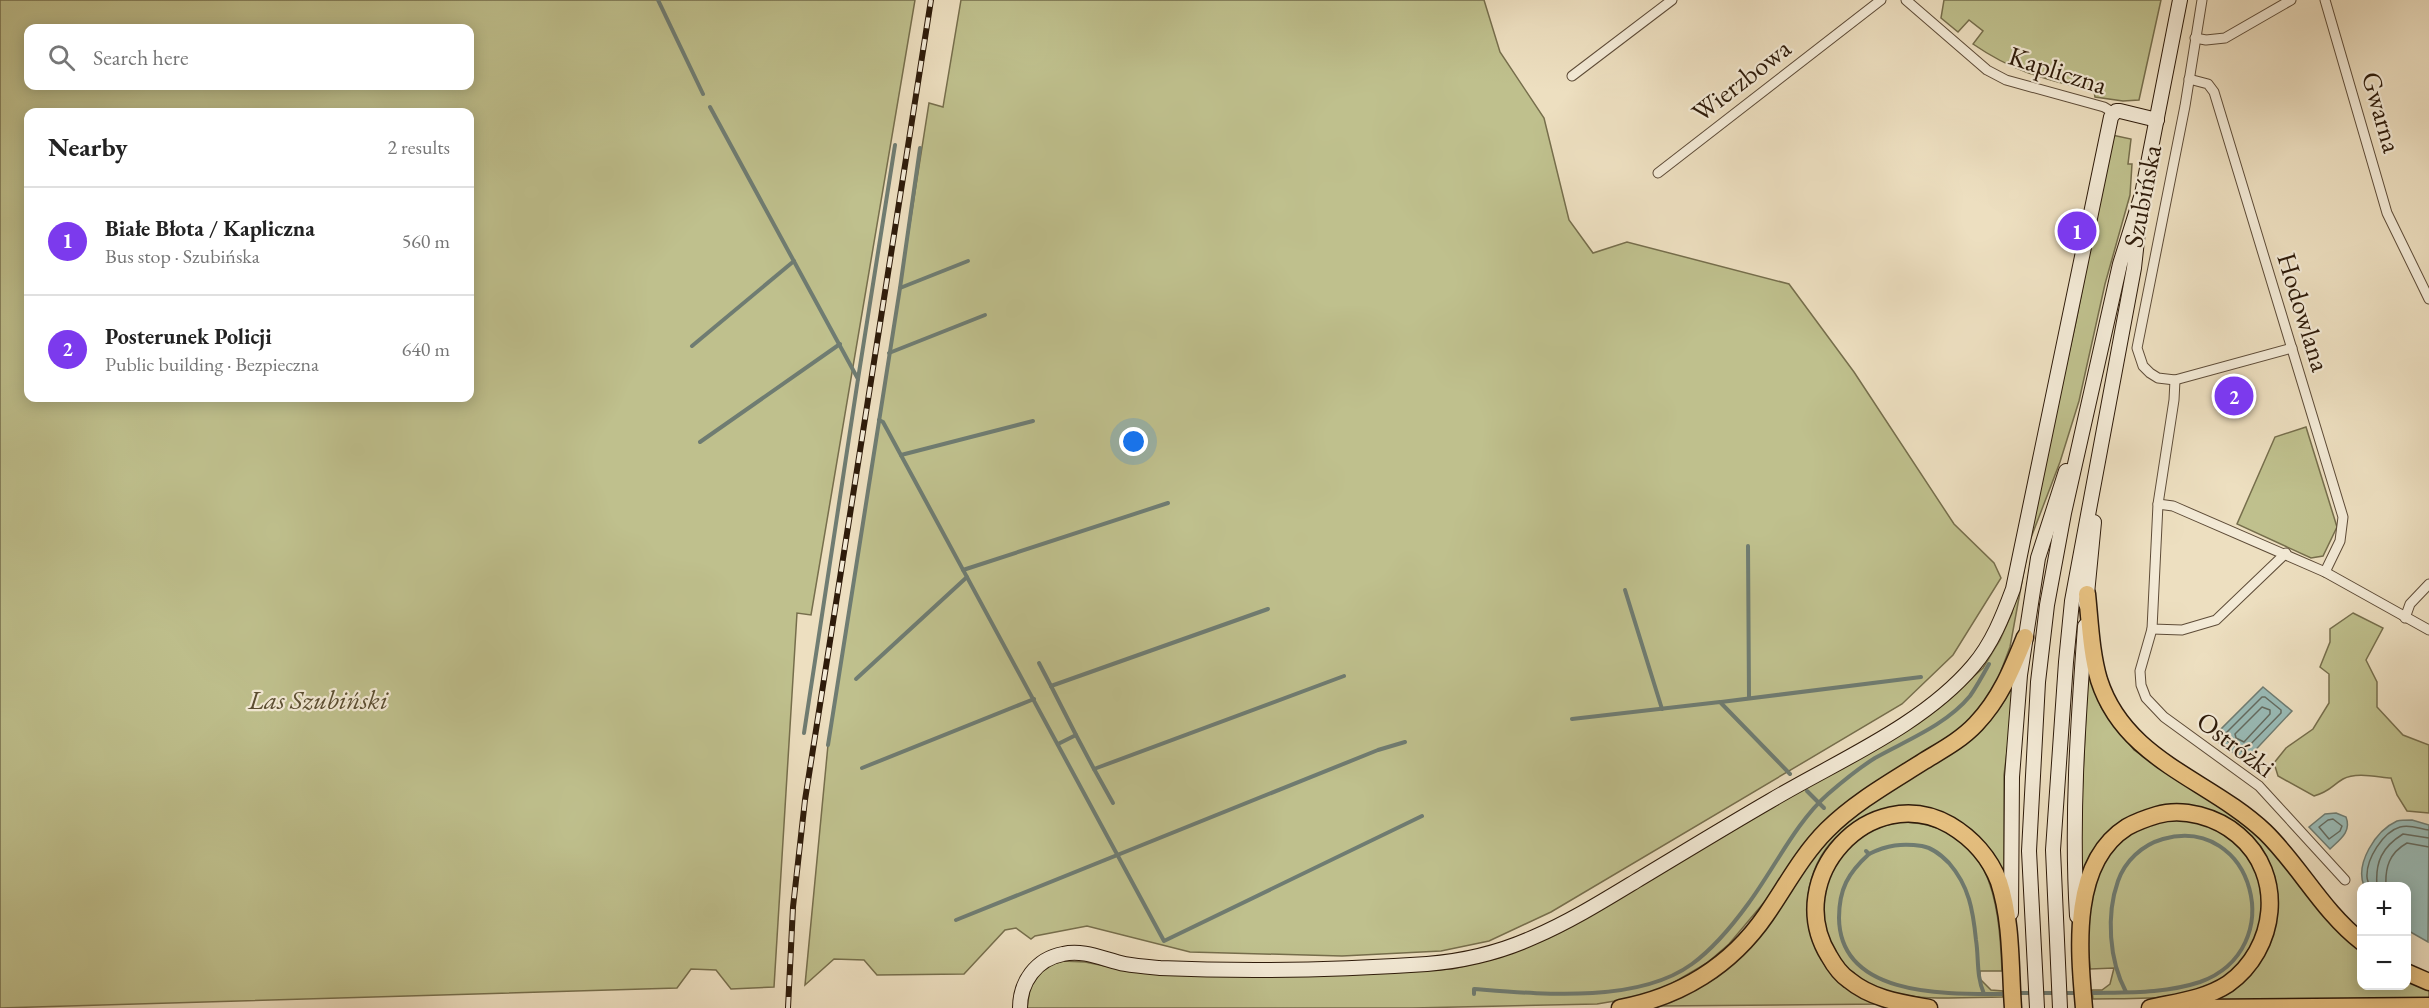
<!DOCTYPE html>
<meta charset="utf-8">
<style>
:root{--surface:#fff;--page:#f6f6f6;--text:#222;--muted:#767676;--line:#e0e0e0;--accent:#7c3aed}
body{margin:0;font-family:"EB Garamond",serif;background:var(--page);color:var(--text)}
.controls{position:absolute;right:18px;bottom:18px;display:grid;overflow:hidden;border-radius:12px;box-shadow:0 3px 15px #0003}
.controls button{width:54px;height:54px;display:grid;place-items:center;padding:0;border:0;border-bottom:2px solid var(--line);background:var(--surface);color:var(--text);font:30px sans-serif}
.you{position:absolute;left:1134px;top:442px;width:21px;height:21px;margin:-15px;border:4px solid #fff;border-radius:50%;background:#1a73e8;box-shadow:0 0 0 9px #1a73e833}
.badge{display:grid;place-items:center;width:39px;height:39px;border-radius:50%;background:var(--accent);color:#fff;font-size:20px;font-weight:700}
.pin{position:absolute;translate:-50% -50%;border:3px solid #fff;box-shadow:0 2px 6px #0006}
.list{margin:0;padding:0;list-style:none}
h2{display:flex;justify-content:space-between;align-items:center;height:78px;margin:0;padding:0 24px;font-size:26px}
h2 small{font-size:20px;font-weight:400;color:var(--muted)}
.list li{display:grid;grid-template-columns:39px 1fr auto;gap:18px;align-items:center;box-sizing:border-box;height:108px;padding:0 24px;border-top:2px solid var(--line)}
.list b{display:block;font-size:22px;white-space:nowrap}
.list p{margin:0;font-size:20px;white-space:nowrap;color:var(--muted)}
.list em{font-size:20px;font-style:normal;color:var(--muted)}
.icon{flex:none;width:33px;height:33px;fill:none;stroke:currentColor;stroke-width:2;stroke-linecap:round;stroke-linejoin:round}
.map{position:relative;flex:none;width:2429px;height:1008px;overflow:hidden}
.search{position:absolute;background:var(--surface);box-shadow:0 3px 15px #0003;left:24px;top:24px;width:450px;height:66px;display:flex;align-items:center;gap:15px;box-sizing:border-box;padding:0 21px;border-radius:12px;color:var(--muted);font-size:22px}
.panel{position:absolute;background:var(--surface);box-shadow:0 3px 15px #0003;left:24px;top:108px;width:450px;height:294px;border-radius:12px}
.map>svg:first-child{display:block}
.green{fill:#bfc08d;stroke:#766e4c;stroke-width:1.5;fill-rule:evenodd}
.water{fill:#9abcb8;stroke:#6f7c72;stroke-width:1.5}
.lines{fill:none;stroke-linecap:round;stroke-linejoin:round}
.shore{stroke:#646c61;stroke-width:1.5}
.stream{stroke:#6f7c72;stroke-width:4}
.street-casing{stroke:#5e4c38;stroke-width:11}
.secondary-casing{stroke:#2e1b0a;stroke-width:16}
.highway-casing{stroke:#2e1b0a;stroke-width:19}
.street{stroke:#f3ead6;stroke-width:9}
.secondary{stroke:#f3ead6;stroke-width:14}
.highway{stroke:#e6c080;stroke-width:16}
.rail-casing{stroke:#2e1b0a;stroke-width:6}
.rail{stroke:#f3ead6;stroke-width:4;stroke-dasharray:11;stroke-linecap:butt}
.labels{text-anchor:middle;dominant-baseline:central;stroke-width:4.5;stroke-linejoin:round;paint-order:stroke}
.street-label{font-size:27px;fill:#2e1b0a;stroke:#f3ead6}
.park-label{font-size:27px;font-style:italic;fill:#5a4d31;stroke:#f3ead6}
</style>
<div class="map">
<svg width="2429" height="1008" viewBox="0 0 2429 1008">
<rect width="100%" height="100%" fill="#eddfc0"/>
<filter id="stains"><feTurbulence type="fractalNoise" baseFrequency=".00333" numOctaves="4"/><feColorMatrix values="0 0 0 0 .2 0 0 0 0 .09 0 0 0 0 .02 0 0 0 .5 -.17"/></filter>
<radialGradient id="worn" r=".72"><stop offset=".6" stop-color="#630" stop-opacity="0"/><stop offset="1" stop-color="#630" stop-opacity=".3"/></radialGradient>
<!-- green -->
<g class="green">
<path d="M0 0H915L811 615 797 613 774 987 731 989 716 970 691 969 677 988 0 1008ZM28 28H470V86H28ZM28 112H470V398H28Z"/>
<path d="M961 0H1484L1500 52 1544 118 1569 220 1593 253 1627 242 1789 284 1854 372 1954 524 1994 563 2001 578 1953 655 1902 704 1551 912 1489 941 1441 951 1342 956 1190 952 1087 926 1035 936 1031 939 1016 928 1005 930 964 974 877 975 864 960 834 959 805 985 828 745 929 103 943 107Z"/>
<path d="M1944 0H2161L2139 100 2123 101 2095 97 2094 91C2046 79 2015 73 1973 44L1983 31 1969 20 1958 32 1941 18Z"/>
<path d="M2112 135 2131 139 2128 164H2132L2130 195 2105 284 2079 401 2060 462 2029 543 2010 647 2001 671 2002 673C1990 697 1974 717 1954 734L1846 805 1729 944 1707 963 1661 990 1627 999 1597 1004 1412 1008H1027L1030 988 1040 973 1050 965 1062 961 1085 962 1130 971 1389 972 1452 969 1498 958 1542 941 1607 906 1791 795 1931 714 1983 668 2000 640 2012 613 2076 321Z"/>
<path d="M2306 427 2337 527 2323 556 2311 558 2237 524 2275 437Z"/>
<path d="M2353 613 2383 628 2366 660 2377 682V707L2403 735 2429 745V813L2407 811 2397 795 2391 778C2377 777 2356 772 2343 779 2331 786 2331 791 2314 796L2278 776 2274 763 2286 748 2313 729 2329 703V674L2320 667 2330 642V629Z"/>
<path d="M2088 671 2101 707 2134 750 2254 830 2344 936 2361 950 2362 986H2406L2407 979 2429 989V999L2202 1001 2217 996 2275 920 2243 831 2151 809 2083 876 2080 836Z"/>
<path d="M2016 681 2004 775V880L1947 818C1932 819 1859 821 1851 826 1810 851 1797 906 1816 948 1820 956 1824 967 1831 972 1845 985 1865 994 1882 1004L1656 1006 1685 993 1794 880 1846 820 1984 726 2001 706Z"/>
<path d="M2172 820C2184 820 2196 821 2208 825 2248 840 2275 892 2259 933 2256 939 2252 944 2249 949 2243 960 2237 969 2226 977 2189 1003 2136 998 2093 999L2092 990H2102L2110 984 2114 968 2090 969C2089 955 2087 940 2087 926 2087 889 2103 850 2136 830 2146 823 2160 822 2172 820Z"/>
<path d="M1900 822C1991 823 1999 899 2002 971H1980V979L1991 990 2003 991V997C1954 997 1899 1006 1856 976 1826 956 1815 911 1827 878 1830 870 1838 862 1843 855 1847 850 1852 842 1858 838 1870 829 1886 825 1900 822Z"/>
</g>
<!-- water -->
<g class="water">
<path d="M2263 687 2292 711 2245 761 2212 738Z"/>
<path d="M2336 813 2346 817C2352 832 2339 840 2330 849L2309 827 2325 814Z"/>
<path d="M2412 820 2429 825 2428 942 2407 930 2406 886H2364C2355 864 2375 831 2397 821 2401 820 2407 820 2412 820Z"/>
</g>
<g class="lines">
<!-- shore -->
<g class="shore">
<path d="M2262 697H2265L2281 710V713L2243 752 2224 739 2223 736Z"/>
<path d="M2262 707 2270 710V714L2244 742 2236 738 2235 734Z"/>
<path d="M2333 819 2342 826 2340 831 2329 839 2319 827 2328 820Z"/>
<path d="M2369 886C2369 883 2367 880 2367 877 2366 859 2383 832 2400 827 2410 824 2420 829 2429 830"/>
<path d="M2377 886C2375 862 2382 847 2403 834L2429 838"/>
<path d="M2386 886C2385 868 2389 853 2407 843L2429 847"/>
</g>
<!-- stream -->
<g class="stream">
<path d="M658 0 703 94"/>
<path d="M710 107 858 379 804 733"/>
<path d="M900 288 968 261"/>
<path d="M692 346 794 261"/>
<path d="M889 353 985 315"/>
<path d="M858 379 895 145"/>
<path d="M879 420 883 422 1164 941 1422 816"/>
<path d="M700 442 840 344"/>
<path d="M901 455 1033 421"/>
<path d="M1748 546 1749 698"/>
<path d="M963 570 1168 503"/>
<path d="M1625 590 1662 709"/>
<path d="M1039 663 1051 686"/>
<path d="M856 679 967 577"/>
<path d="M1721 702 1921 677"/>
<path d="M1572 719 1720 702 1790 774"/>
<path d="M1076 735 1094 769 1344 676"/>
<path d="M1058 744 1076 735 1051 686 1268 609"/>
<path d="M828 745 900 288 920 148"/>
<path d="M862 768 1034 699"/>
<path d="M1094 769 1113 803"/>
<path d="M1807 791 1824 808"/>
<path d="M1866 851 1869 854C1887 845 1902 843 1922 846 1933 848 1941 855 1949 863 1969 886 1973 910 1976 940 1979 959 1976 975 1984 994"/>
<path d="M1869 854C1848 873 1839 889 1839 918 1840 999 1951 994 2007 994"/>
<path d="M956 920 1378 750 1405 742"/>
<path d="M2018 993H2055"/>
<path d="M2063 993H2079"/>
<path d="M2087 993C2124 992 2164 994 2200 982 2291 949 2253 814 2163 839 2142 845 2125 861 2118 881 2106 915 2109 960 2126 992"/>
<path d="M1474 994V989C1539 994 1637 1004 1692 964 1714 948 1732 926 1748 904 1774 869 1796 822 1828 794 1843 781 1859 768 1875 758 1907 740 1946 725 1970 696 1977 686 1983 675 1989 664"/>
</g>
<!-- street casing -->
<g class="street-casing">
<g id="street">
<path d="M1906 0 1987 70 2006 80 2104 107 2114 113"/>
<path d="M2202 0 2185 106 2137 348 2143 366 2150 373 2158 378 2175 380 2292 348"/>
<path d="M2325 0 2387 213 2429 299"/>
<path d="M2195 38 2206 40 2225 38 2291 0"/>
<path d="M1572 76 1672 0"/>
<path d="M2189 79 2208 84 2214 92 2343 517 2340 541 2325 572"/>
<path d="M1658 173 1881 0"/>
<path d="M2175 380 2174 400 2158 504 2152 629 2182 630 2216 620 2286 553"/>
<path d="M2158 504 2173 506 2325 572 2429 630"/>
<path d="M2405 618 2410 604 2429 584"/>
<path d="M2152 629 2140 671 2141 685 2146 698 2164 717 2259 786 2345 880"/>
</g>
</g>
<!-- secondary casing -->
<g class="secondary-casing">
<g id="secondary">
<path d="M2086 604 2094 522"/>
<path d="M2011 913 2012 777 2020 675 2038 558 2066 471"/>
<path d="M2077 916C2071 819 2078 723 2085 626"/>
<path d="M1020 1008C1020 982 1036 959 1063 954 1084 949 1105 960 1125 964 1136 966 1149 967 1160 968 1248 972 1339 970 1427 964 1463 961 1501 952 1534 937 1569 922 1603 901 1636 881 1681 854 1725 827 1770 801 1837 761 1922 726 1973 666 1992 644 2003 616 2013 589L2111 117 2116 111H2120L2157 120"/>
<path d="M2037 1008 2029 851 2038 682 2047 605 2064 513 2120 264 2142 194 2180 0"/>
<path d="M2060 1008 2053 850 2066 662 2072 601 2134 268 2139 222"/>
</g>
</g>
<!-- highway casing -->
<g class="highway-casing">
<g id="highway">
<path d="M2087 594C2090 623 2091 653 2099 680 2125 761 2209 779 2265 832 2300 866 2322 911 2362 942"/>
<path d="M2406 972 2429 982"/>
<path d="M1620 1008C1680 997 1731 966 1766 915 1786 886 1802 855 1827 830 1855 802 1891 782 1924 761 1942 750 1961 740 1976 724 2000 699 2012 669 2025 637"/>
<path d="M1929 1008C1901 1003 1872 999 1849 980 1840 974 1834 965 1829 956 1781 878 1870 780 1950 825 1972 838 1990 858 1999 882 2012 922 2010 966 2013 1008"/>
<path d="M2084 1008C2079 951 2070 863 2127 827 2136 822 2147 818 2157 815 2183 807 2217 817 2238 835 2286 875 2277 949 2228 984 2205 999 2177 1002 2150 1008"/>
<path d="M2197 1008 2429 1006"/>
</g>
</g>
<!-- street -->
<use href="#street" class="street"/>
<!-- secondary -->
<use href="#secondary" class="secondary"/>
<!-- highway -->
<use href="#highway" class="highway"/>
<!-- rail casing -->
<g class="rail-casing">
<path id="rail" d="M788 1008 793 907 805 800 931 0"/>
</g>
<!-- rail -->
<use href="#rail" class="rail"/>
</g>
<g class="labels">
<!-- street labels -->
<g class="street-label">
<text transform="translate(2058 70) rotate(18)">Kapliczna</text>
<text transform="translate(1741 80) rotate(-38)">Wierzbowa</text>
<text transform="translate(2382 112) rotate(74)">Gwarna</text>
<text transform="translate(2142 196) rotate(-79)">Szubińska</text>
<text transform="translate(2304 312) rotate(73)">Hodowlana</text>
<text transform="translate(2236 744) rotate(37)">Ostróżki</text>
</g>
<!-- park labels -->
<g class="park-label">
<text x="318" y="699">Las Szubiński</text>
</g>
</g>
<rect width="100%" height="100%" filter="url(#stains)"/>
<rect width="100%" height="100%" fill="url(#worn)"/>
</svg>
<div class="controls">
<button>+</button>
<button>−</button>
</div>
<div class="you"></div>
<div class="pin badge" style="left:2077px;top:231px">1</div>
<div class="pin badge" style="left:2234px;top:396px">2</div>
<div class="search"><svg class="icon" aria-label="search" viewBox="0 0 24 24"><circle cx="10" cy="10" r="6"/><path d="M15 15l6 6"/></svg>Search here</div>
<section class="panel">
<h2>Nearby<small>2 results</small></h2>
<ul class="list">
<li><span class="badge">1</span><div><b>Białe Błota / Kapliczna</b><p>Bus stop · Szubińska</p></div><em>560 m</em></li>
<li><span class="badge">2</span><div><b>Posterunek Policji</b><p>Public building · Bezpieczna</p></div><em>640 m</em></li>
</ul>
</section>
</div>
